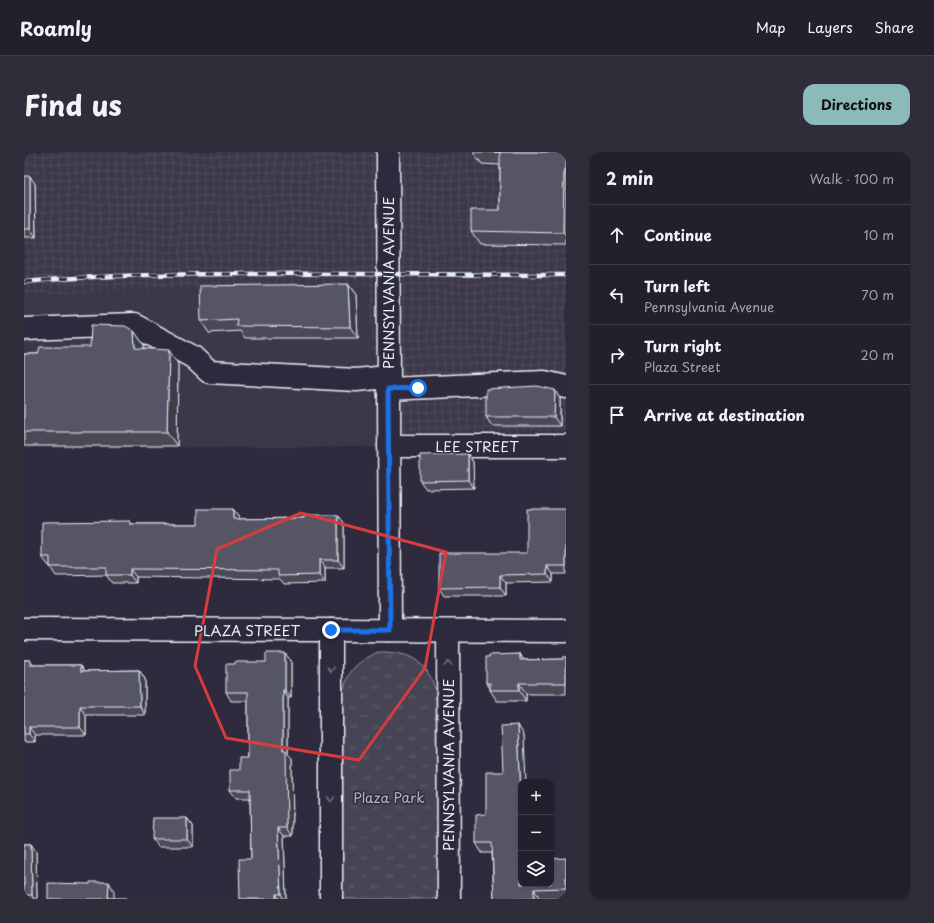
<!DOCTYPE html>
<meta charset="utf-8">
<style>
:root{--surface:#23202e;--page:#2f2d3a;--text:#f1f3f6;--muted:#a3a3aa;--line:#403e4a;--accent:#8bbbb9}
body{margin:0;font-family:"Playpen Sans",sans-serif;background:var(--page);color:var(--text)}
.controls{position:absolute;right:12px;bottom:12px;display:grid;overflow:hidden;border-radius:8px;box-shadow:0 1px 3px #0004}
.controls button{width:36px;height:36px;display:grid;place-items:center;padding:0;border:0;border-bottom:1px solid var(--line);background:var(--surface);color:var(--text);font:20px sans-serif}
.stop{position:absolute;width:12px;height:12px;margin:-9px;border:3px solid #1a73e8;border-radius:50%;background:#fff}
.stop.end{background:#1a73e8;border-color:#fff;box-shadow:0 1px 4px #0008}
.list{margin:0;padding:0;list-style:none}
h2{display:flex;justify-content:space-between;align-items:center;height:52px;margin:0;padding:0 16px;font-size:17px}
h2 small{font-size:13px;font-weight:400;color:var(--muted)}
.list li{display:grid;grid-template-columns:26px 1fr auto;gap:12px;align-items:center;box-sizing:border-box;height:60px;padding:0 16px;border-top:1px solid var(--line)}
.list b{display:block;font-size:15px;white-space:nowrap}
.list p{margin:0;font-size:13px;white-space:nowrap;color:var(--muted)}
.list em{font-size:13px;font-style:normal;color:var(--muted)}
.icon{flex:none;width:22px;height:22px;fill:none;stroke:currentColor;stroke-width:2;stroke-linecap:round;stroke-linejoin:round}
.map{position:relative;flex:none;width:542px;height:747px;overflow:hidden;border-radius:12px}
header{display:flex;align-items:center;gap:24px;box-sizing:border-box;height:56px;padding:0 20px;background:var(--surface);border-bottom:1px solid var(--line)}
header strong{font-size:19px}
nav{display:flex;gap:22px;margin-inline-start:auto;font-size:14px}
.intro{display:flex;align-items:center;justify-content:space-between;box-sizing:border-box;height:96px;padding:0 24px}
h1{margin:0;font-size:28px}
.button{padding:10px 18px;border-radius:12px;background:var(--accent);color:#111;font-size:14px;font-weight:700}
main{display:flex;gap:24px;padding:0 24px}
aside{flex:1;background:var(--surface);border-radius:12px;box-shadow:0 1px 3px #0004}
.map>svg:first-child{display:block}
.built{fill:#3b3749}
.industrial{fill:url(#industrial-grid)}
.grass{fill:url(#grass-tufts);stroke:#979aa6}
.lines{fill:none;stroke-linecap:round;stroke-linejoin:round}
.minor-casing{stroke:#e8f1f8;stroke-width:25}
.minor{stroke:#2f2a3d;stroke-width:22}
.rail-casing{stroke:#e8f1f8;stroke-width:4.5}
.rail{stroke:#2f2a3d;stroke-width:3;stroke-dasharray:9;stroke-linecap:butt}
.wall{fill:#4b4957;stroke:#e8f1f8}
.shaded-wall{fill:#3d3c47;stroke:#e8f1f8}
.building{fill:#575565;stroke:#e8f1f8}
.oneway{stroke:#70707e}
.route{stroke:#1a73e8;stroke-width:5}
.marked{fill:none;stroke:#d83c3d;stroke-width:3;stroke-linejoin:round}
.labels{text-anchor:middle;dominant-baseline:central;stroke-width:3;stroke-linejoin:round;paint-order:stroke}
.street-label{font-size:14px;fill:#e8f1f8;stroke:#2f2a3d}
.park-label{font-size:14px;fill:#afb4bf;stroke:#2f2a3d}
</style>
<header>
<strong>Roamly</strong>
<nav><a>Map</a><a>Layers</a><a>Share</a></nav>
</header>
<div class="intro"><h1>Find us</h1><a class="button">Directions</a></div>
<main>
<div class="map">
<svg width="542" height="747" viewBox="0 0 542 747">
<defs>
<pattern id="industrial-grid" width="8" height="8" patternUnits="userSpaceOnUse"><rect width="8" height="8" fill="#3b3749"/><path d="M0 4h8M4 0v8" fill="none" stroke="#4e4b5b"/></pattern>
<pattern id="grass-tufts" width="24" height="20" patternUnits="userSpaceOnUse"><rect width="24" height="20" fill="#464455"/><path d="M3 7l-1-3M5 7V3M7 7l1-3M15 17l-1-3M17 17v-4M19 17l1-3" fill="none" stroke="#615f6e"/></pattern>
</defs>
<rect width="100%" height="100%" fill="#2f2a3d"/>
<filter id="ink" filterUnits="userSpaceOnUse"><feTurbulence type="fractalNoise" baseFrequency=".025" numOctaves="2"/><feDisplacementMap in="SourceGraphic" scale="8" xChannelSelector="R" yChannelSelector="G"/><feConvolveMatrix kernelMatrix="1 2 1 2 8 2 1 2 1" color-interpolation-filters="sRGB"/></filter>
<g filter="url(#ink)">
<!-- built -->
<path class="built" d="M345 132 353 295 0 296V142Z"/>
<!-- industrial -->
<g class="industrial">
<path d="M0 0H352L353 279 345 132 0 142Z"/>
<path d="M376 0H542V280L377 281Z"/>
</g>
<!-- grass -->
<path class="grass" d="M354 500C377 500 394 503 406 524 409 529 411 536 412 542L414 747H317L318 543C325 517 330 512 354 500Z"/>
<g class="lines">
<!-- minor casing -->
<g class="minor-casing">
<g id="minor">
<path d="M364 0 366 478"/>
<path d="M0 177 110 173 169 205 185 220 332 228 364 225"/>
<path d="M364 237 520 230 542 235"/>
<path d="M365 294H542"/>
<path d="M0 477 542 479"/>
<path d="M424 479 425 747"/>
<path d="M307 747V478"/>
</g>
</g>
<!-- minor -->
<use href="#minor" class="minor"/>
<!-- rail casing -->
<g class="rail-casing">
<path id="rail" d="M0 130C71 123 143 122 215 122 324 121 433 123 542 123"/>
</g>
<!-- rail -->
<use href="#rail" class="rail"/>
</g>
<!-- wall -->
<g class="wall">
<path d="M449 0H542V93L456 92 447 79 476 58V13L458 12Z"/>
<path d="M0 24 11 32 12 86H0Z"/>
<path d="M324 132 332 143 334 186H221L216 179 185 181 177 169Z"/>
<path d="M110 179 120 193V196L154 212 153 294H0V202H14L66 195Z"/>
<path d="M536 247V274H468L462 265Z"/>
<path d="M444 302 449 310 450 336 402 337 396 329Z"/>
<path d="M209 357 215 365V367L280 366 314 363 320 371V416H301V431L260 432 256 427 112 425V431H88L82 423 32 424 26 415V413H24L18 405 106 369 108 372H174Z"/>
<path d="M542 357V422H529V430L482 431V444H420L415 436 503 401Z"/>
<path d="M496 502 500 508 539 507 542 505V542H502V549H473L466 538V536L462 531 465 505Z"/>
<path d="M0 508H6L9 513H57L61 519 115 518 121 527V563H62V583H11V590H0Z"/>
<path d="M267 509V546H264V602L268 606 269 684H260L262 747H216L227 707 226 646H212L206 638 215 618 224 606V549H207L202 540 211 512Z"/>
<path d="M500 583 497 732 542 706V746L517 747H470L468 701H458L452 691 479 620Z"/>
<path d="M163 666 169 674V695H134L128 687Z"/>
<path d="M0 692H7L12 700 13 747H0Z"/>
</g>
<!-- shaded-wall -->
<g class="shaded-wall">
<path d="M540 18 542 22V84L539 81Z"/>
<path d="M6 24 11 32 12 86 6 77Z"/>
<path d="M324 132 332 143 334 186 326 175Z"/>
<path d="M110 179 120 193 121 210 111 196Z"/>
<path d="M145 198 154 212 153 294 143 280Z"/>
<path d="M531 238 536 247V274L530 265Z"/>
<path d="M444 302 449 310 450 336 444 328Z"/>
<path d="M209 357 215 365V376L209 367Z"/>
<path d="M314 363 320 371V416L314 408Z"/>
<path d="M295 408 301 416V431L295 423Z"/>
<path d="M523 414 529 422V430L523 422Z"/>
<path d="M106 417 112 425V431L106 423Z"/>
<path d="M476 423 482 431V444L476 435Z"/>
<path d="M261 501 267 509V546L261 538Z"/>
<path d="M496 502 503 513 496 508Z"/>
<path d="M6 508 11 516 6 513Z"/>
<path d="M57 513 62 521 57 519Z"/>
<path d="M115 518 121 527V563L116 554Z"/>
<path d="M495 531 502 542V549L495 538Z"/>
<path d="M259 538 264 546V602L268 606 269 684 263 676 259 598Z"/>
<path d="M56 554 62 563V583L56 575Z"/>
<path d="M494 573 500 583 502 630H497V646Z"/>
<path d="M5 575 11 583V590L5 582Z"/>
<path d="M163 666 169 674V695L163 687Z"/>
<path d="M254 676 260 684 262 747H260L257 742Z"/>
<path d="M7 692 12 700 13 747H10L8 743Z"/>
<path d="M85 730 90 739V747L84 746Z"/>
<path d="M510 737 516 747H510Z"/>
<path d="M252 742 255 747H252Z"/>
</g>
<!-- building -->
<g class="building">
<path d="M465 0H542V18H540L539 81 447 79V58H476V0Z"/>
<rect x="0" y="24" width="6" height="53"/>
<path d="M324 132 326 175 212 174 213 167 177 169 176 134Z"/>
<path d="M67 173 101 174 110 179 111 196 145 198 143 280H0V202H14L16 195H66Z"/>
<path d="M513 234 531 238 530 265H462V237Z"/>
<path d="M444 302V328L396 329V303Z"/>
<path d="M174 357H209V367L280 366V363H314V408H295V423L254 424V418L106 417V423H82V415H26V405H18V370L106 369V372H174Z"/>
<path d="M503 357H542V414H523V422L476 423V435L415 436V401H503Z"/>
<path d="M242 501H261V538H259V598H262L263 676H254L257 742H252V747H216L215 707H227L226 638H206V618H215V606H224V540H202V512H211V510H242Z"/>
<path d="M496 502V508L539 507V505H542V531H495V538H466V531H462V505H465V503Z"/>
<path d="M0 508H6V513H57V519L115 518 116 554H56V575H5V582H0Z"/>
<path d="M494 573 497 646V732H527V707L542 706V736L510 737V747H470L468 691H452V663L462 662V620H479L477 574Z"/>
<path d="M129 666H163V687H128Z"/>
<path d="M0 692H7L8 743H0Z"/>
<path d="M66 730H85L84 746H102V747H24V731L66 732Z"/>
</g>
<!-- one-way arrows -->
<defs><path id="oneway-chevron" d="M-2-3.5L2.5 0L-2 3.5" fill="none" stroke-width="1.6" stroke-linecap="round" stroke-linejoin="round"/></defs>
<g class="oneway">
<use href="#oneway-chevron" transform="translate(424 512) rotate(-90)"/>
<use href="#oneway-chevron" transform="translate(307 517) rotate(90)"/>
<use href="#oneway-chevron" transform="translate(307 647) rotate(90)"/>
</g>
</g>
<g class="lines" filter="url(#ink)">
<!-- route -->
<path class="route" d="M307 478H366L364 237 394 236"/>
</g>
<!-- marked area -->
<path class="marked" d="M277 361 422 400 401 516 335 608 202 586 171 514 193 397Z"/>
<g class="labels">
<!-- street labels -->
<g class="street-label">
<text transform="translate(364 131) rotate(-90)">PENNSYLVANIA AVENUE</text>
<text x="453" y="294">LEE STREET</text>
<text x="223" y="478">PLAZA STREET</text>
<text transform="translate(424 613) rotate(-90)">PENNSYLVANIA AVENUE</text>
</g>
<!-- park labels -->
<g class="park-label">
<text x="365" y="645">Plaza Park</text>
</g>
</g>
</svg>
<div class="controls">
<button>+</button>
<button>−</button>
<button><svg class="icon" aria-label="layers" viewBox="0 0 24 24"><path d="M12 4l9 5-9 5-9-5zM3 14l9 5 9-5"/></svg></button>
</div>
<div class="stop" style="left:394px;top:236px"></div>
<div class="stop end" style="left:307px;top:478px"></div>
</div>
<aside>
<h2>2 min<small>Walk · 100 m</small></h2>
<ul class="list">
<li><svg class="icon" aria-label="ahead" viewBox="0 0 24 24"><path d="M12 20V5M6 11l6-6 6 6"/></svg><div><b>Continue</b></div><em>10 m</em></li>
<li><svg class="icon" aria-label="left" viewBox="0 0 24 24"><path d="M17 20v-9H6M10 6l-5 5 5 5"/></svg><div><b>Turn left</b><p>Pennsylvania Avenue</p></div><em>70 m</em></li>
<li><svg class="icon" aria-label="right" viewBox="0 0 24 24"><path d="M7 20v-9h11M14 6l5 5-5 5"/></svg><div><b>Turn right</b><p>Plaza Street</p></div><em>20 m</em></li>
<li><svg class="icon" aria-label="arrive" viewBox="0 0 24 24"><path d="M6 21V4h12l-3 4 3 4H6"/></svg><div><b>Arrive at destination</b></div></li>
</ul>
</aside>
</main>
